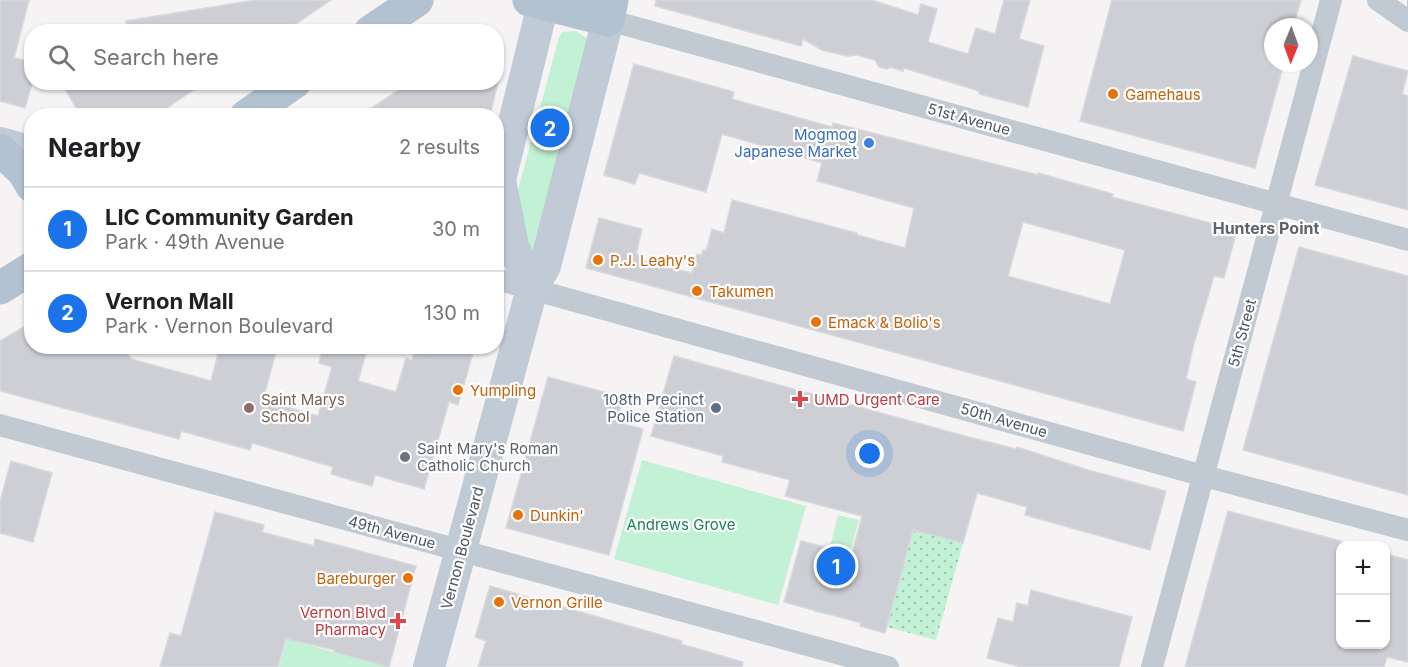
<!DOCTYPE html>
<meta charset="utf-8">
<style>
:root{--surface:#fff;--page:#f2f2f2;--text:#202124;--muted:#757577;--line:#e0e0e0;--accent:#1a73e8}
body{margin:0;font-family:Inter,sans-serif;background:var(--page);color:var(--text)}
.controls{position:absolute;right:18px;bottom:18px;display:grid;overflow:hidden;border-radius:12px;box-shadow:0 2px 4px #0004}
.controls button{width:54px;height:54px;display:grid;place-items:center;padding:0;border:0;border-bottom:2px solid var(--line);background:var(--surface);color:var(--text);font:30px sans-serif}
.compass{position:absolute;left:1264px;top:18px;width:54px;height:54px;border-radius:50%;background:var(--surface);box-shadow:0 2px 4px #0004;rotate:181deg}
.you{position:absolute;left:870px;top:454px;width:21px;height:21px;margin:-15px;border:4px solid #fff;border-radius:50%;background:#1a73e8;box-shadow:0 0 0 9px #1a73e833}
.badge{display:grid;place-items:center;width:39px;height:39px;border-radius:50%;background:var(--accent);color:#fff;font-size:20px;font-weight:700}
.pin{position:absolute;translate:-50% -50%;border:3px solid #fff;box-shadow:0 2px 6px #0006}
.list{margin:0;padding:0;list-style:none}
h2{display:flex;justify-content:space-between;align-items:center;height:78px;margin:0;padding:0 24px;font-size:26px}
h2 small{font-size:20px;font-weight:400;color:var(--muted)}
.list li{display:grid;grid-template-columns:39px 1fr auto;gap:18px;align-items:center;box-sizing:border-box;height:84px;padding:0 24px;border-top:2px solid var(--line)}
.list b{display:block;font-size:22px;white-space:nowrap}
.list p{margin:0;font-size:20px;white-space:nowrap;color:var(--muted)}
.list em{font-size:20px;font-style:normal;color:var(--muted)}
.icon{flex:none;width:33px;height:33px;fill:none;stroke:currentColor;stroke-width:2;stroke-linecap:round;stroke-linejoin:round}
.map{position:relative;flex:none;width:1408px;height:667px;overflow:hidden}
.search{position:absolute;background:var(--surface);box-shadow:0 2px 4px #0004;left:24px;top:24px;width:480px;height:66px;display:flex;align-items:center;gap:15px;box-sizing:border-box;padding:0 21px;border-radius:24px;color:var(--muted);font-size:22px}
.panel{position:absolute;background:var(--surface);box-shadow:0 2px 4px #0004;left:24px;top:108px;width:480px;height:246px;border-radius:24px}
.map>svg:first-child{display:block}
.grass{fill:url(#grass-dots)}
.green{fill:#c3f1d5}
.building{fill:#cdcfd5;stroke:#d7d9de;stroke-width:1.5;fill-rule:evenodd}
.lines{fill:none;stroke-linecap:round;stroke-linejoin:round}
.highway-tunnel{stroke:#caccce;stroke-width:33;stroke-dasharray:33 16;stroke-linecap:butt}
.street{stroke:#c1cad2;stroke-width:22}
.secondary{stroke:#c1cbd6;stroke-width:32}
.primary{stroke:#b3c2d1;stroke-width:33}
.food-dot{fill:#e8710a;stroke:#fff;stroke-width:2}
.shop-dot{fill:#3f7fe0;stroke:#fff;stroke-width:2}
.health-dot{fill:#e0444e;stroke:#fff;stroke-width:2}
.education-dot{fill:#8d6e63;stroke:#fff;stroke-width:2}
.service-dot{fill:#5c6f8a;stroke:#fff;stroke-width:2}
.worship-dot{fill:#6b7280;stroke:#fff;stroke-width:2}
.labels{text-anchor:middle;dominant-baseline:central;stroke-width:4.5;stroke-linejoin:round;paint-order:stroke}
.food-label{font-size:15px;fill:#c56008;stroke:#fff;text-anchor:start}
.street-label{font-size:15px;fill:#4a5661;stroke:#fff}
.shop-label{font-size:15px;fill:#366cbe;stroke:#fff;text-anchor:end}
.education-label{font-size:15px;fill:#785e54;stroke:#fff;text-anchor:start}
.service-label{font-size:15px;fill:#4e5e75;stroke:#fff;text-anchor:end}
.health-label{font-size:15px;fill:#be3a42;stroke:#fff;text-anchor:start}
.worship-label{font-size:15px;fill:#5b616d;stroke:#fff;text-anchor:start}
.park-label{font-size:15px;fill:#17864f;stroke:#fff}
.neighbourhood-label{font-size:16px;font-weight:bold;fill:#5f6368;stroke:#fff}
</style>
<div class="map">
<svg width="1408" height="667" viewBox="0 0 1408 667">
<defs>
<pattern id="grass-dots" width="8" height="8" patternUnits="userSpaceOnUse" patternTransform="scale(1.5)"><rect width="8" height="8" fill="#c3f1d5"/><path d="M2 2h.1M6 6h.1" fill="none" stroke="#a0c6b0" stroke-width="1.8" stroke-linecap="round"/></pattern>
</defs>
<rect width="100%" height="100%" fill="#f5f3f3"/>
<!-- grass -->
<path class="grass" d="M913 530 963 543 936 640 887 627Z"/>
<!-- green -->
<g class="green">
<path d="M576 31 588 39 587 47 532 251 514 205 559 37 562 32Z"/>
<path d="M642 460 806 506 778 605 614 559Z"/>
<path d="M838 515 859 520 833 616 814 612Z"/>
<path d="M287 639 388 667H279Z"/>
</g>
<!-- building -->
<g class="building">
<path d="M0 0H29L14 58 32 62V84L25 108 0 101Z"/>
<path d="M256 0H331L284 32H127L126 21Z"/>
<path d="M656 0H872L918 15 921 4 937 9 928 42 968 54 976 28 995 34 1004 0H1030L1019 39 1044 46 1028 107 979 94V91L904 68 903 71 890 67 887 69 879 67 875 60 857 55 847 56 822 50 803 39 801 46 655 6Z"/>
<path d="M1112 0H1301L1293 27H1273V63H1284L1255 168 1080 121Z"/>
<path d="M1353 56 1408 71 1402 94 1408 96V210L1315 185Z"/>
<path d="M634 64 734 92 732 99 814 122 832 127 833 123 1038 175V173L1113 194 1112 197 1237 230 1224 278 1214 276 1193 347 1186 379 1196 382 1183 431 586 268 599 218 642 229 636 254 641 255 640 260 692 273 697 254 702 255 703 250 706 251 712 229 724 233 732 200 857 233V235L905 248 914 208 817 181 822 163 722 134 706 192 639 173 635 184 604 175ZM1023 222 1125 250 1110 304 1008 276Z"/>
<path d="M61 82H205L155 116H81Z"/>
<path d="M411 82H498L490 116H359Z"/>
<path d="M1299 247 1408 276V495L1243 450Z"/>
<path d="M32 322V346H123L131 359 211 381 220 346H257L276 352 263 400 318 416 332 367 319 363 323 346H368L358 381 396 392 406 358 412 360 415 350 429 354 431 346H475L458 405 449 402 424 489 375 475 372 486 331 474 333 467 252 443 250 450 181 431 179 439 0 391V341Z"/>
<path d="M674 356 965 436 1016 449 1017 447 1088 470 1166 491 1150 550 1025 515 1027 507 977 493 963 543 913 530 885 633 860 626 861 623 784 602 801 541 852 554 862 516 785 496 790 480 722 462 723 456 651 436Z"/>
<path d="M548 377 623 397 617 422 643 429 609 555 506 528Z"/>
<path d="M11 461 52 473 33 542 0 533V502Z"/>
<path d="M1228 511 1341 541V645H1386V554L1408 560V662L1387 657 1384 667H1185Z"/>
<path d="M215 512 264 525 262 532 314 546 315 539 416 566 389 667 334 652 335 650 286 639 278 667H160L170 633 181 636Z"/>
<path d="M490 586 682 641 681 644 743 662 742 667H478L486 641 475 637Z"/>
<path d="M1031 590 1132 617 1119 667H1021L987 658 998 618 1013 622 1017 603 1028 606Z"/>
</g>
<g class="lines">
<!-- highway-tunnel -->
<path class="highway-tunnel" d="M1407 0H1408"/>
<!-- street -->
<g class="street">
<path d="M1378 0 1408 21"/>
<path d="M608 20 1408 240"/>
<path d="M496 279 1204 476 1408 530"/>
<path d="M0 425 888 667"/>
<path d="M1152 667 1331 0"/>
</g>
<!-- secondary -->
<g class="secondary">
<path d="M0 143 32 152"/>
<path d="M532 289 513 246 500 180 544 0"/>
<path d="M429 667 532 289 545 266 608 20"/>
</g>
<!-- primary -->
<g class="primary">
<path d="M529 0 608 20 612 0"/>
<path d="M370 32 417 0"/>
<path d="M246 116 295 82"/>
<path d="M0 150 23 171 32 186"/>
<path d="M0 288 32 268"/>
</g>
</g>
<!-- markers -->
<g class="food-dot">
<circle cx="1113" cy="94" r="6"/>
<circle cx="598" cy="260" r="6"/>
<circle cx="697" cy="291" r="6"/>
<circle cx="816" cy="322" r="6"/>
<circle cx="458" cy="390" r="6"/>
<circle cx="518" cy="515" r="6"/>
<circle cx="408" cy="578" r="6"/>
<circle cx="499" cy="602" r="6"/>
</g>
<circle class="shop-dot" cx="869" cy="143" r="6"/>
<g class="health-dot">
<path d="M797 390h6v6h6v6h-6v6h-6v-6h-6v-6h6z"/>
<path d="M395 612h6v6h6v6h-6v6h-6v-6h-6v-6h6z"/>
</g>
<circle class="education-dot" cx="249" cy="408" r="6"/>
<circle class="service-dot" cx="716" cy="408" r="6"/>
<circle class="worship-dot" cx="405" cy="457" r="6"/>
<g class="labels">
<!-- food labels -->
<g class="food-label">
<text x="1125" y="94">Gamehaus</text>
<text x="610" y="260">P.J. Leahy's</text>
<text x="709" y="291">Takumen</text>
<text x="828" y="322">Emack &amp; Bolio's</text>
<text x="470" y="390">Yumpling</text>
<text x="530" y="515">Dunkin'</text>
<text x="396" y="578" text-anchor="end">Bareburger</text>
<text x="511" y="602">Vernon Grille</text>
</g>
<!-- street labels -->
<g class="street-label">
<text transform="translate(969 119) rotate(15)">51st Avenue</text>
<text transform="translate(1242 333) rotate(-75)">5th Street</text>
<text transform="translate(1004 420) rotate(16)">50th Avenue</text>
<text transform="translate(392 532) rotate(15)">49th Avenue</text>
<text transform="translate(462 548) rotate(-75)">Vernon Boulevard</text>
</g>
<!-- shop labels -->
<g class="shop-label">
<text x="857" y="134">Mogmog<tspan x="857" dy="17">Japanese Market</tspan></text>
</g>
<!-- education labels -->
<g class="education-label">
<text x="261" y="399">Saint Marys<tspan x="261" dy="17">School</tspan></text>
</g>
<!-- service labels -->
<g class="service-label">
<text x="704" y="399">108th Precinct<tspan x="704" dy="17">Police Station</tspan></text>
</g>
<!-- health labels -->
<g class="health-label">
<text x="814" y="399">UMD Urgent Care</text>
<text x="386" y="612" text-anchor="end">Vernon Blvd<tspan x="386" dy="17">Pharmacy</tspan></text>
</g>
<!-- worship labels -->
<g class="worship-label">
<text x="417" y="448">Saint Mary's Roman<tspan x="417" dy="17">Catholic Church</tspan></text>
</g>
<!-- park labels -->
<g class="park-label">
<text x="681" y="524">Andrews Grove</text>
</g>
<!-- neighbourhood labels -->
<g class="neighbourhood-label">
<text x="1266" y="228">Hunters Point</text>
</g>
</g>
</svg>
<div class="controls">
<button>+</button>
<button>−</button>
</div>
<svg class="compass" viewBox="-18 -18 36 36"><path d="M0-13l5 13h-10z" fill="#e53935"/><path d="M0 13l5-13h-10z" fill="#757577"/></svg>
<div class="you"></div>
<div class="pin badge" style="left:836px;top:566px">1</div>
<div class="pin badge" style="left:550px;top:128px">2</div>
<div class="search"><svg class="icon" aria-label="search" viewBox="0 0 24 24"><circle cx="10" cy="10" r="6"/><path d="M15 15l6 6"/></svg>Search here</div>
<section class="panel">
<h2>Nearby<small>2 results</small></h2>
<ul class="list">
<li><span class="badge">1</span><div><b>LIC Community Garden</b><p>Park · 49th Avenue</p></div><em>30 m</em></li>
<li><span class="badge">2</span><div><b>Vernon Mall</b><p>Park · Vernon Boulevard</p></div><em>130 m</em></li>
</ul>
</section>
</div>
